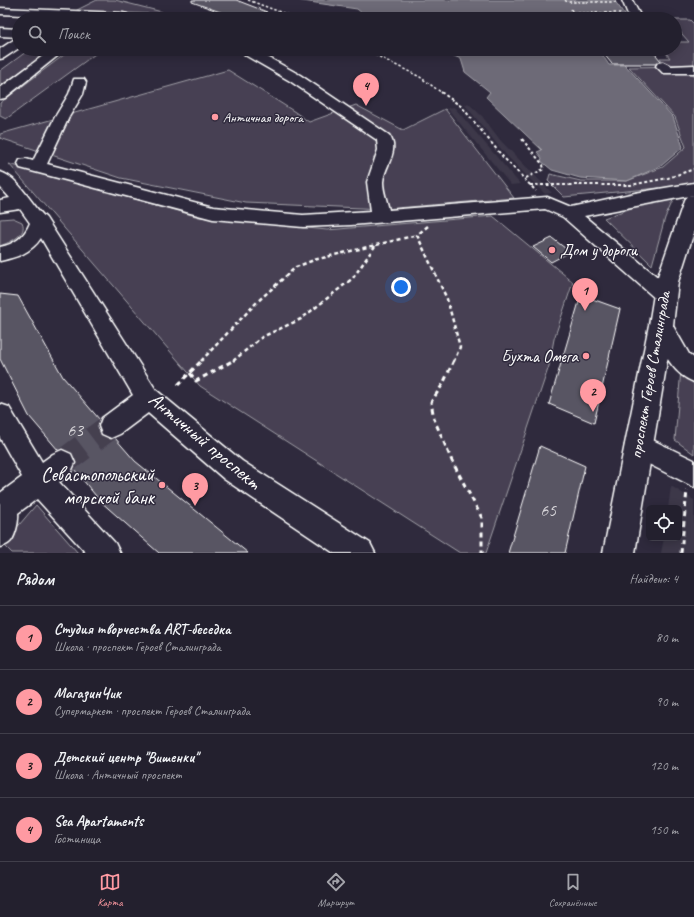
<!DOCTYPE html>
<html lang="ru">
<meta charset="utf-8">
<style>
:root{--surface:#23202e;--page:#2f2d3a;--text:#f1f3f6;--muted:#a3a3aa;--line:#403e4a;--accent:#ff9aa2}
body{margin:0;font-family:Caveat,sans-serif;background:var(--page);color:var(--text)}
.controls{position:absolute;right:12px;bottom:12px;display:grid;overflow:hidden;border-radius:6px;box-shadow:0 2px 10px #0003}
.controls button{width:36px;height:36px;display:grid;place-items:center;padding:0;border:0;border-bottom:1px solid var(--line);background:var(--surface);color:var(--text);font:20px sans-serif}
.you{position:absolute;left:401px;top:287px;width:14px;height:14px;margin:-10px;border:3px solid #fff;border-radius:50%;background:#1a73e8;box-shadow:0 0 0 6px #1a73e833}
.badge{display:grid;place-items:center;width:26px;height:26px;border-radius:50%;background:var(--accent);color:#111;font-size:13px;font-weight:700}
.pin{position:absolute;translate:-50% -33px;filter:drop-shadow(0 1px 2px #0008)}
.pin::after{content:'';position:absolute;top:21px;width:14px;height:12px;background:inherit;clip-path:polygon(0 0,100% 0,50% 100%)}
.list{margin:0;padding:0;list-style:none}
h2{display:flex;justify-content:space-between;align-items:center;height:52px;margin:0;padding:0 16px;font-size:17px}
h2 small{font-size:13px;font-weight:400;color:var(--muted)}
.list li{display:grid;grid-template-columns:26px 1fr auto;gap:12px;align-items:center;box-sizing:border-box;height:64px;padding:0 16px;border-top:1px solid var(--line)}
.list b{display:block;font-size:15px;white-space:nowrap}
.list p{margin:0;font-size:13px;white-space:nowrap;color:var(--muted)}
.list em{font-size:13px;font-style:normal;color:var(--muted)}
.icon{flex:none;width:22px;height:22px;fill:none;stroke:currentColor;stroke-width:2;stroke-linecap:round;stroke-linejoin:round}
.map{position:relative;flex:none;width:694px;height:553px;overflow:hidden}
.search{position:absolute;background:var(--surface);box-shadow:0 2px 10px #0003;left:12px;right:12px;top:12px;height:44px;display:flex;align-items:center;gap:10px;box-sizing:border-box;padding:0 14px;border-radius:22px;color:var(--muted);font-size:15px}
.sheet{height:308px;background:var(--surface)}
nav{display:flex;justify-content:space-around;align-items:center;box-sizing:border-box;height:56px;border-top:1px solid var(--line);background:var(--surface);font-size:11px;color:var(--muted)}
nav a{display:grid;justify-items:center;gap:2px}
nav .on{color:var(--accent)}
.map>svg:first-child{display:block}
.built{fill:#3c3749}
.green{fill:#464152;stroke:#a2a0a8}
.water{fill:#6d6a77;stroke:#a7a6ad}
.building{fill:#595564;stroke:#fff}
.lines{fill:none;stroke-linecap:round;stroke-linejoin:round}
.minor-tunnel{stroke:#443f50;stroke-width:26;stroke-dasharray:26 13;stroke-linecap:butt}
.minor-casing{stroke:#fff;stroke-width:3}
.major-casing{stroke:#fff;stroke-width:3}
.path-far3{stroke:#fff;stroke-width:1.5;stroke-dasharray:2.5 2;stroke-linecap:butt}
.path-far2{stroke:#fff;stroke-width:2;stroke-dasharray:3 2.5;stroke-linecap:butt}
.path-far1{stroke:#fff;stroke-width:2.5;stroke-dasharray:4 3;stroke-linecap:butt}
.path{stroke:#fff;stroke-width:3;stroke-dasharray:5 4;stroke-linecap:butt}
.minor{fill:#2f2a3d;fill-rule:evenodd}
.major{fill:#2f2a3d;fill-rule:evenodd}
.poi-dot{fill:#ff9aa2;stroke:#2f2a3d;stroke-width:1.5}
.labels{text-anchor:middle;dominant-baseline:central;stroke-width:3;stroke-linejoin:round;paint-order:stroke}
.far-poi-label{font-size:14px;fill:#fff;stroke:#2f2a3d;text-anchor:start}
.poi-label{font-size:17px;fill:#fff;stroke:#2f2a3d;text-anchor:start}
.street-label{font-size:17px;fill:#fff;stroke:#2f2a3d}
.near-number-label{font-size:18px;fill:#d6d4d8}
.near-street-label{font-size:20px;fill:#fff;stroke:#2f2a3d}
.near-poi-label{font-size:20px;fill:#fff;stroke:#2f2a3d;text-anchor:end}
</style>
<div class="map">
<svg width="694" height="553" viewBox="0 0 694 553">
<rect width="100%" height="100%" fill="#2f2a3d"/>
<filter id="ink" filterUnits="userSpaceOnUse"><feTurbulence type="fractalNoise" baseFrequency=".025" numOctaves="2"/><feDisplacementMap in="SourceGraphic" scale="8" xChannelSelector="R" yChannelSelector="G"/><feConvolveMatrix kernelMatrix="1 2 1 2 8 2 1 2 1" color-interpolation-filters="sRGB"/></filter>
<g filter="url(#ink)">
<!-- built -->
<g class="built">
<path d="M468 103 482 116 501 141 552 193 545 194 506 155 465 105Z"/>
<path d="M454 107 520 184 511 185 447 108Z"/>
<path d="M671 486 694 500V553H661L664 538H679V508H668Z"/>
</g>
<!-- green -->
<g class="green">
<path d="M97 0H115L162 12 159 14 75 11Z"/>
<path d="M675 20H690L694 24V65H665L660 58H670L663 49H675V42H689L675 26Z"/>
<path d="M30 49H52L0 86V71Z"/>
<path d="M72 49H102L6 119 0 116V103Z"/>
<path d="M694 66V183L690 185 564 197 548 181 550 174 581 181H627L663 167 686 147 675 117 629 67Z"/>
<path d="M228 70 295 112 309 122 356 105 403 130 445 109 514 198 385 209 246 203 121 178 0 138V134Z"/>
<path d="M9 164 199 217 327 230 493 216 573 282 554 339 549 366 486 553H460L200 386Z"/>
<path d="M675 196 665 218 652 265 604 218 648 202Z"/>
<path d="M13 218 22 222C28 235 10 242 0 246V219Z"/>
<path d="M681 369 694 379V454L675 440Z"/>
<path d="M36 505 78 553H12L3 544Z"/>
</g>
<!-- water -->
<g class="water">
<path d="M296 0H614L628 19H369L357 9Z"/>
<path d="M438 49H602L605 52 601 53 609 65H625L673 117 683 147 661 166 627 181 580 178 552 170 541 161 542 158 537 152 542 150 486 97 490 92 465 72 461 59Z"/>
</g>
<!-- building -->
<g class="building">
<path d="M192 0H236L267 12 251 19H215L226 14 192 2Z"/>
<path d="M607 49H651L661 61 656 64H612L603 53H610Z"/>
<path d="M552 238 570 252 551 262 533 247Z"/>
<path d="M0 294 18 296 63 377 100 420 98 427 101 435 110 439 115 438 135 461 248 553H159L100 501 74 469 76 462 72 453 63 449 58 450 29 416 0 359Z"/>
<path d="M581 295 620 309 594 423 549 404Z"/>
<path d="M540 446 585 466 565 553H508Z"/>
</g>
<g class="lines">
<!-- minor-tunnel -->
<path class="minor-tunnel" d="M62 463 111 426"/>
<!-- minor casing -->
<g class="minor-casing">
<g id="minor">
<path d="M622 0H632L642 19H630Z"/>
<path d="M0 8 123 13 127 14 129 16 125 19H113L0 14Z"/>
<path d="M0 28 19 29V37L0 36Z"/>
<path d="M19 38V48L4 58 0 59V49L15 39Z"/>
<path d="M52 49H66L5 98 0 99V88Z"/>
<path d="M245 49H253L300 75 389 135C401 151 384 166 383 182 383 191 387 201 389 210L547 197 571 207 635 193 694 183V195L584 216 672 289 675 295 672 301 665 303 658 301 563 217 545 209 351 225 303 227 213 219 20 168 18 164 20 160 26 159 33 161 55 117 69 94 74 79H84L86 82 83 94 69 117 47 164 213 207 303 215 371 211 367 182 378 150 377 140 290 81 245 55 243 52Z"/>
<path d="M663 62 671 66 694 65V73H663L656 66 658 63Z"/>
<path d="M0 172C19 177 32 206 46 218L156 390 242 461 370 543 375 553H334L224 479 148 413 120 434 111 438 102 434 99 426 102 418 133 395 41 238C31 253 17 257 0 261V247C15 244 24 237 30 223L20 209 0 212V200L10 198 0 187Z"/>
<path d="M661 316 669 319 689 354 694 358V382C670 373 661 346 650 325L653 319Z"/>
<path d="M0 404 9 407 42 462 53 454 62 450 71 454 75 463 71 472 59 482 115 543 120 553H86L37 499 18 513C19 521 15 539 9 543 7 545 3 546 0 547V493L22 477 0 438Z"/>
<path d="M638 433 694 460V487L629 454 625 445 629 436Z"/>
</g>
</g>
<!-- major casing -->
<g class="major-casing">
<path id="major" d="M694 195V232L678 282 673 325 635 553H603L649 325 656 282 684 201 687 196Z"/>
</g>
<!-- path-far3 -->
<g class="path-far3">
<path d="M248 0 299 19"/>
<path d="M565 0 567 2H616"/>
<path d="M571 9 574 15"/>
<path d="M573 13H621"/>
<path d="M363 49 420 77 442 93"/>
</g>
<!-- path-far2 -->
<g class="path-far2">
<path d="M441 92 462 107 503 157 536 191"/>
<path d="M522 139 543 165 544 169 524 179"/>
<path d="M530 185H631L668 178 694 169"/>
</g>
<!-- path-far1 -->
<g class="path-far1">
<path d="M428 226 417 235 447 299 460 347 454 361"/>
<path d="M201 361 257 302 296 267 314 260 417 235"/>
<path d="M233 361 262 337 301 319 353 278 375 246"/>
</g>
<!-- path -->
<g class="path">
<path d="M454 360 443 384 431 402 434 419 452 461 482 518V553"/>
<path d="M190 373 196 381 234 360"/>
<path d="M178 385 202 360"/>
<path d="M681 553 687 490"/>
</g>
<!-- minor -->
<use href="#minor" class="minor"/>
<!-- major -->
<use href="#major" class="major"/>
</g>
</g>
<!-- markers -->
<g class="poi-dot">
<circle cx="215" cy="117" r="4"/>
<circle cx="552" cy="250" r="4"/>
<circle cx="586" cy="356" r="4"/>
<circle cx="162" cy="485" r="4"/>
</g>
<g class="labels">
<!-- far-poi labels -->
<g class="far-poi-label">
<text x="223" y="117">Античная дорога</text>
</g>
<!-- poi labels -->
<g class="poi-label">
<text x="560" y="250">Дом у дороги</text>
<text x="578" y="356" text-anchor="end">Бухта Омега</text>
</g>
<!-- street labels -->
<g class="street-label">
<text transform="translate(650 375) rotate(-80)">проспект Героев Сталинграда</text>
</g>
<!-- near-number labels -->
<g class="near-number-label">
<text x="75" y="430">63</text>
<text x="548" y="510">65</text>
</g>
<!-- near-street labels -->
<g class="near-street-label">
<text transform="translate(205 441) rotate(40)">Античный проспект</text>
</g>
<!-- near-poi labels -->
<g class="near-poi-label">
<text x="154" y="474">Севастопольский<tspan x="154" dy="23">морской банк</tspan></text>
</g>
</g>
</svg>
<div class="controls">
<button><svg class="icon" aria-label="locate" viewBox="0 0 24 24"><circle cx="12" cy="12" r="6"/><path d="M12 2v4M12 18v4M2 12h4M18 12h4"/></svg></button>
</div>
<div class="you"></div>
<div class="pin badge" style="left:585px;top:311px">1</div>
<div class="pin badge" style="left:593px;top:412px">2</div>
<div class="pin badge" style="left:195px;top:506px">3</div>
<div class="pin badge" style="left:366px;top:106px">4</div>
<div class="search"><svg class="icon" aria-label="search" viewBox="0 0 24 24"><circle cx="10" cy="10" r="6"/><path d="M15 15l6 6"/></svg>Поиск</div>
</div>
<section class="sheet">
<h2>Рядом<small>Найдено: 4</small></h2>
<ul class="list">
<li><span class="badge">1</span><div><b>Студия творчества ART-беседка</b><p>Школа · проспект Героев Сталинграда</p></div><em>80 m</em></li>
<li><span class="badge">2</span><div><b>МагазинЧик</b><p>Супермаркет · проспект Героев Сталинграда</p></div><em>90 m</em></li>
<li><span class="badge">3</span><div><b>Детский центр &quot;Вишенки&quot;</b><p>Школа · Античный проспект</p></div><em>120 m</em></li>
<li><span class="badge">4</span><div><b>Sea Apartaments</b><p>Гостиница</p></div><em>150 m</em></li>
</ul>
</section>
<nav>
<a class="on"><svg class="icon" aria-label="map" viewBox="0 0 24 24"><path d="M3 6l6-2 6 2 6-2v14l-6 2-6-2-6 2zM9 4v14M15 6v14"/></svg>Карта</a>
<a><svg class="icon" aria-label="directions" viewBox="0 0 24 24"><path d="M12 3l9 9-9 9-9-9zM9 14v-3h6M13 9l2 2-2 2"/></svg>Маршрут</a>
<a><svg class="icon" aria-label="saved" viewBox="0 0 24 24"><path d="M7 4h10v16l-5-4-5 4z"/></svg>Сохранённые</a>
</nav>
